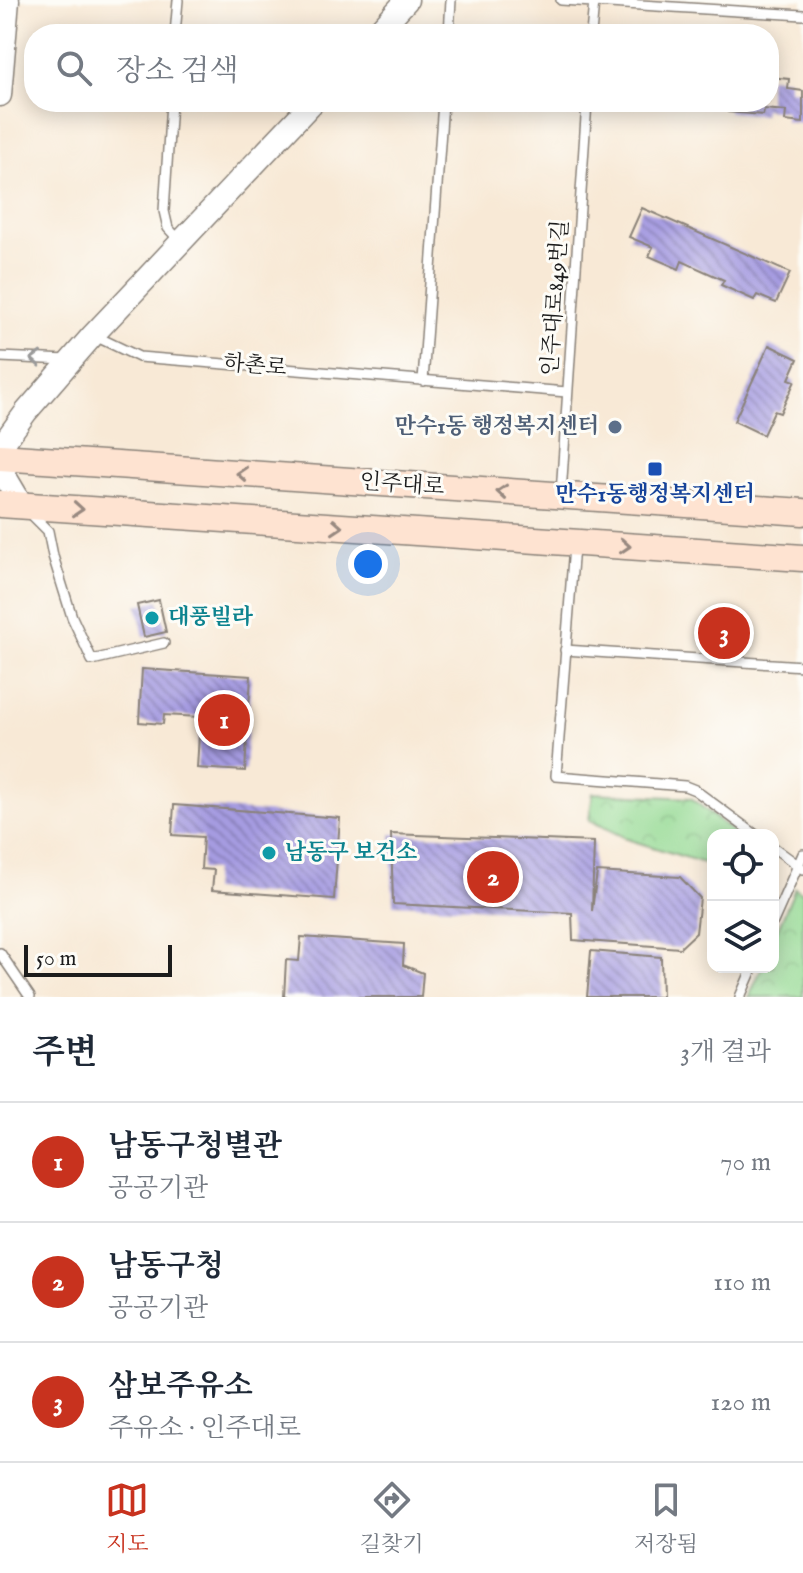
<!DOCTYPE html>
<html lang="ko">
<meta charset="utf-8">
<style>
:root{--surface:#fff;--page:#f6f6f7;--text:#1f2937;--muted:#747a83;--line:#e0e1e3;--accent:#c8321e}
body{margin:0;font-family:"IM FELL English","Noto Serif KR",serif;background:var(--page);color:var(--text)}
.controls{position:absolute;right:24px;bottom:24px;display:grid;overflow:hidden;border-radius:16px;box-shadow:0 4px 20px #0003}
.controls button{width:72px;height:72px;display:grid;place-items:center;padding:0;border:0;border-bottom:2px solid var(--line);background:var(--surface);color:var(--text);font:40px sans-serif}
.scale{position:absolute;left:24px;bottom:20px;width:148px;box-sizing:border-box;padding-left:8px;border:4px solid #1c1c1c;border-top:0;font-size:22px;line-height:28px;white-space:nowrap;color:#1c1c1c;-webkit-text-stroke:6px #fdfcf7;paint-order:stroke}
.you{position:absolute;left:368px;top:564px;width:28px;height:28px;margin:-20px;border:6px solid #fff;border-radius:50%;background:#1a73e8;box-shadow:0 0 0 12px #1a73e833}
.badge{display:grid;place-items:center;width:52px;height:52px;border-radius:50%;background:var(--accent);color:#fff;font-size:26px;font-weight:700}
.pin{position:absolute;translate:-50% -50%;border:4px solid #fff;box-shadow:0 2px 8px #0006}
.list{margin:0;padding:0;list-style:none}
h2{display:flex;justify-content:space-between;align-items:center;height:104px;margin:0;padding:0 32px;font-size:34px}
h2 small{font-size:26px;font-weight:400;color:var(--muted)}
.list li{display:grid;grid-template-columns:52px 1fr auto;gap:24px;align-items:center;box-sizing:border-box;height:120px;padding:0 32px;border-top:2px solid var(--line)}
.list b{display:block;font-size:30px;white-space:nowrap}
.list p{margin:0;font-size:26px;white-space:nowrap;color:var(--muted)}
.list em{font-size:26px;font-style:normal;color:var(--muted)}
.icon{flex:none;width:44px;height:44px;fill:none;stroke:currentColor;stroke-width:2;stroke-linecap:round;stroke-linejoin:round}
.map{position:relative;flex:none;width:803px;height:997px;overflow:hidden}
.search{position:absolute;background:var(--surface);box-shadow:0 4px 20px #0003;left:24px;right:24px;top:24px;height:88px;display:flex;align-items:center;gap:20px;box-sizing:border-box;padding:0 28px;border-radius:32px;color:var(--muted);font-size:30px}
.sheet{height:464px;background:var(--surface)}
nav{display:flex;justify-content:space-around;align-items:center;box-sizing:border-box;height:112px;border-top:2px solid var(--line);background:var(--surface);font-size:22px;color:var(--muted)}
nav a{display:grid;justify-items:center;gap:4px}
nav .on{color:var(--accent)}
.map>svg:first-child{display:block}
.park{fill:url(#park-crowns);stroke:#587a57;stroke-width:2}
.building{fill:url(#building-back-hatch)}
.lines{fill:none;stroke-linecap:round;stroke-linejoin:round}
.service-casing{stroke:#8a8279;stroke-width:12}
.tertiary-casing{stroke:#8a8279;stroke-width:25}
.secondary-casing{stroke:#8a8279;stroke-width:29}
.service{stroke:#fff;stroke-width:9}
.tertiary{stroke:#fff;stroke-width:22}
.secondary{stroke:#fee3d1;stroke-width:26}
.oneway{stroke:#999}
.oneway2{stroke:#988980}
.service-dot{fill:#5c6f8a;stroke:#fdfcf7;stroke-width:3}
.transit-dot{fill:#1a4fb4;stroke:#fdfcf7;stroke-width:3}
.culture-dot{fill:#0f9aa8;stroke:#fdfcf7;stroke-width:3}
.labels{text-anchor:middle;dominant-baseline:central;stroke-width:6;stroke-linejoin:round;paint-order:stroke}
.street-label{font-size:22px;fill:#1c1c1c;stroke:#fdfcf7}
.service-label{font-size:22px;font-weight:bold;fill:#4e5e75;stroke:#fdfcf7;text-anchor:end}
.transit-label{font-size:22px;font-weight:bold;fill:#164399;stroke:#fdfcf7}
.culture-label{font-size:22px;font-weight:bold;fill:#0d838f;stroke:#fdfcf7;text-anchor:start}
</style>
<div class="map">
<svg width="803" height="997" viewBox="0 0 803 997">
<defs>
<pattern id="park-crowns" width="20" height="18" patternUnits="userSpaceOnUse" patternTransform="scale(2)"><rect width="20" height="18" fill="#93d992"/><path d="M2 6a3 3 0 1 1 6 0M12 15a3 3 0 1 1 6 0" fill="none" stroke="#7eba7d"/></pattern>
<pattern id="building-back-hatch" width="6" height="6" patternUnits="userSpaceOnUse" patternTransform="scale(2)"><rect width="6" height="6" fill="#a69be1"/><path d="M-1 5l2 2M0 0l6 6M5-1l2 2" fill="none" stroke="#867eb6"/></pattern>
</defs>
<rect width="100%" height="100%" fill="#fdfcf7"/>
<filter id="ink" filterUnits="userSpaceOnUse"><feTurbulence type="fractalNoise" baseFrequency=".0125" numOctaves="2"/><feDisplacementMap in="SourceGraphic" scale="16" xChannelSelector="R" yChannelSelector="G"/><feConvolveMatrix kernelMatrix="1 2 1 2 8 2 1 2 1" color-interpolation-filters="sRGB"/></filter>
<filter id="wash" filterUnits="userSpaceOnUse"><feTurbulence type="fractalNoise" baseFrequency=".006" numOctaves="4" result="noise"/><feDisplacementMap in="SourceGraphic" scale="32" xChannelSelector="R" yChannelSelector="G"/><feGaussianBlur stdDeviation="1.8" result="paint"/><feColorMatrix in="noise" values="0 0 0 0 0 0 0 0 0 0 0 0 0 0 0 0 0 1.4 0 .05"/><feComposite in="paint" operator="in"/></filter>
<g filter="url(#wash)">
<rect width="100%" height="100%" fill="#f8e9d6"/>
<!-- park -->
<g class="park">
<path d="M593 793 691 798 737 835H713V866L630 840 589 820Z"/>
<path d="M795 888 803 893V997H749L762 967H773V940Z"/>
</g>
<g id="blocks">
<!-- building -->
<g class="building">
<path d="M769 77 789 79 788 89 803 91V123L785 121 786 111 764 109 763 115 728 112V105L716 104V102H769Z"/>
<path d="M642 208 790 273 776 303 757 295 754 300 721 285 724 280 682 261 679 269 649 256 653 247 629 237Z"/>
<path d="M769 345 798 359 789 379 795 381 780 413 774 411 763 435 734 421Z"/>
<path d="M159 600 166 632 144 637 137 605Z"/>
<path d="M142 669 251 676 245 771 197 768 200 717 164 715 163 724 139 722Z"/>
<path d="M174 805 340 818 334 899 212 890 214 870 201 869 203 837 172 835Z"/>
<path d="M391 834 594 842 592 911 597 872 680 877 700 898 696 933 680 948 573 940 572 913 393 904Z"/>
<path d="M301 937 404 944 403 965 423 973 421 997H284L286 960 299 961Z"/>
<path d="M591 951 661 957 662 997H587Z"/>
</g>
</g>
</g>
<g filter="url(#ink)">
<use href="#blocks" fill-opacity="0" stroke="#8a8279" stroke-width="2"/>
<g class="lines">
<!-- service casing -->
<g class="service-casing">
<g id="service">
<path d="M561 0 803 15"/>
<path d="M175 34 178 0"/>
<path d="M449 34 451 0"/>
<path d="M591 34 594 2"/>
<path d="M171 102 164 211 168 228 180 241"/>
<path d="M93 335 139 357 567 392"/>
<path d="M0 357 68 360"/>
<path d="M423 381 443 102"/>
<path d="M561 494 587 102"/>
<path d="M30 513 48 531 53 556 72 617 92 660 164 643"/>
<path d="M574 546 556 776 685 786 695 790 756 835"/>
<path d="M565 650 803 666"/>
<path d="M773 847 803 869"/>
<path d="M773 922 803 854"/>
<path d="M0 953 30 997"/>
<path d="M740 997 753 967"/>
</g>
</g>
<!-- tertiary casing -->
<g class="tertiary-casing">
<g id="tertiary">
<path d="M376 34 407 0"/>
<path d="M0 95 8 0"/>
<path d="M0 448 26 412 93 335 313 102"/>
<path d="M0 468 22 505"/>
</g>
</g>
<!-- secondary casing -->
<g class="secondary-casing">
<g id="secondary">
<path d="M0 457 803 512"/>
<path d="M0 504 803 558"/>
</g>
</g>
<!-- service -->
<use href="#service" class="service"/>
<!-- tertiary -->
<use href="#tertiary" class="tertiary"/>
<!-- secondary -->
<use href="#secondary" class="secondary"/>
</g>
<!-- one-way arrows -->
<defs><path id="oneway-chevron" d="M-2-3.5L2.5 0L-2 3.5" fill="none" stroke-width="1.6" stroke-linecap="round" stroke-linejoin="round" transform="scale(2)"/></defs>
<use class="oneway" href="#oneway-chevron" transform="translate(36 359) rotate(-177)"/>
<g class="oneway2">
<use href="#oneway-chevron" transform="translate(242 474) rotate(-176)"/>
<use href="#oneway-chevron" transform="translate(502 492) rotate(-176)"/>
<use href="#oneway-chevron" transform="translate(78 509) rotate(4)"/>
<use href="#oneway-chevron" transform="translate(337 527) rotate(4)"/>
<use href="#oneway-chevron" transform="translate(625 546) rotate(4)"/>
</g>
</g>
<!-- markers -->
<circle class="service-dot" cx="615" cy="427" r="8"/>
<rect class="transit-dot" x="647" y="461" width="16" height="16" rx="4"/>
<g class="culture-dot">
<circle cx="152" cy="618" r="8"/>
<circle cx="269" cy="853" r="8"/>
</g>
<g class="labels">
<!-- street labels -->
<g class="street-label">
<text transform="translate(556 298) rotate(-86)">인주대로849번길</text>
<text transform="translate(255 366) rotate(5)">하촌로</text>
<text transform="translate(402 485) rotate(4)">인주대로</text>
</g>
<!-- service labels -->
<g class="service-label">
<text x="599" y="427">만수1동 행정복지센터</text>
</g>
<!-- transit labels -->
<g class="transit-label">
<text x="655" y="495">만수1동행정복지센터</text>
</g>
<!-- culture labels -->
<g class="culture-label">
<text x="168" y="618">대풍빌라</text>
<text x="285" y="853">남동구 보건소</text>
</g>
</g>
</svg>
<div class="controls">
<button><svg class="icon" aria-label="locate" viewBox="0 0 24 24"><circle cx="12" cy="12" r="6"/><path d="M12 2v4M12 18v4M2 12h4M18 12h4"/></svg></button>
<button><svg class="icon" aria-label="layers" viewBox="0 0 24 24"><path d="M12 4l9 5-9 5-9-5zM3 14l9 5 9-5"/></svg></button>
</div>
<div class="scale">50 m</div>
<div class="you"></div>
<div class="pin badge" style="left:224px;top:720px">1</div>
<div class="pin badge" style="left:493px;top:877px">2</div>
<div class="pin badge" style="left:724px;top:633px">3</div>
<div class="search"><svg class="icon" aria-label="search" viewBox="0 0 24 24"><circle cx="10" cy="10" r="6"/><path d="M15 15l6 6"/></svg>장소 검색</div>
</div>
<section class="sheet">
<h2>주변<small>3개 결과</small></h2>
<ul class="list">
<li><span class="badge">1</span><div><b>남동구청별관</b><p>공공기관</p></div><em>70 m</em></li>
<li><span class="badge">2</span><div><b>남동구청</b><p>공공기관</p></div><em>110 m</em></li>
<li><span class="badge">3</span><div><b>삼보주유소</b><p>주유소 · 인주대로</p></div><em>120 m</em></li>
</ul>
</section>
<nav>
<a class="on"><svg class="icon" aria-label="map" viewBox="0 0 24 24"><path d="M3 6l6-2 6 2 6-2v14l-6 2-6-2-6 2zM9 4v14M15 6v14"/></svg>지도</a>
<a><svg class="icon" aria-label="directions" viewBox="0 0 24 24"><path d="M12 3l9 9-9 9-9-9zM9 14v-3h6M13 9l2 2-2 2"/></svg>길찾기</a>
<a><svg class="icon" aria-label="saved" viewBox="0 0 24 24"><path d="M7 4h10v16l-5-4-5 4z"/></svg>저장됨</a>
</nav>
